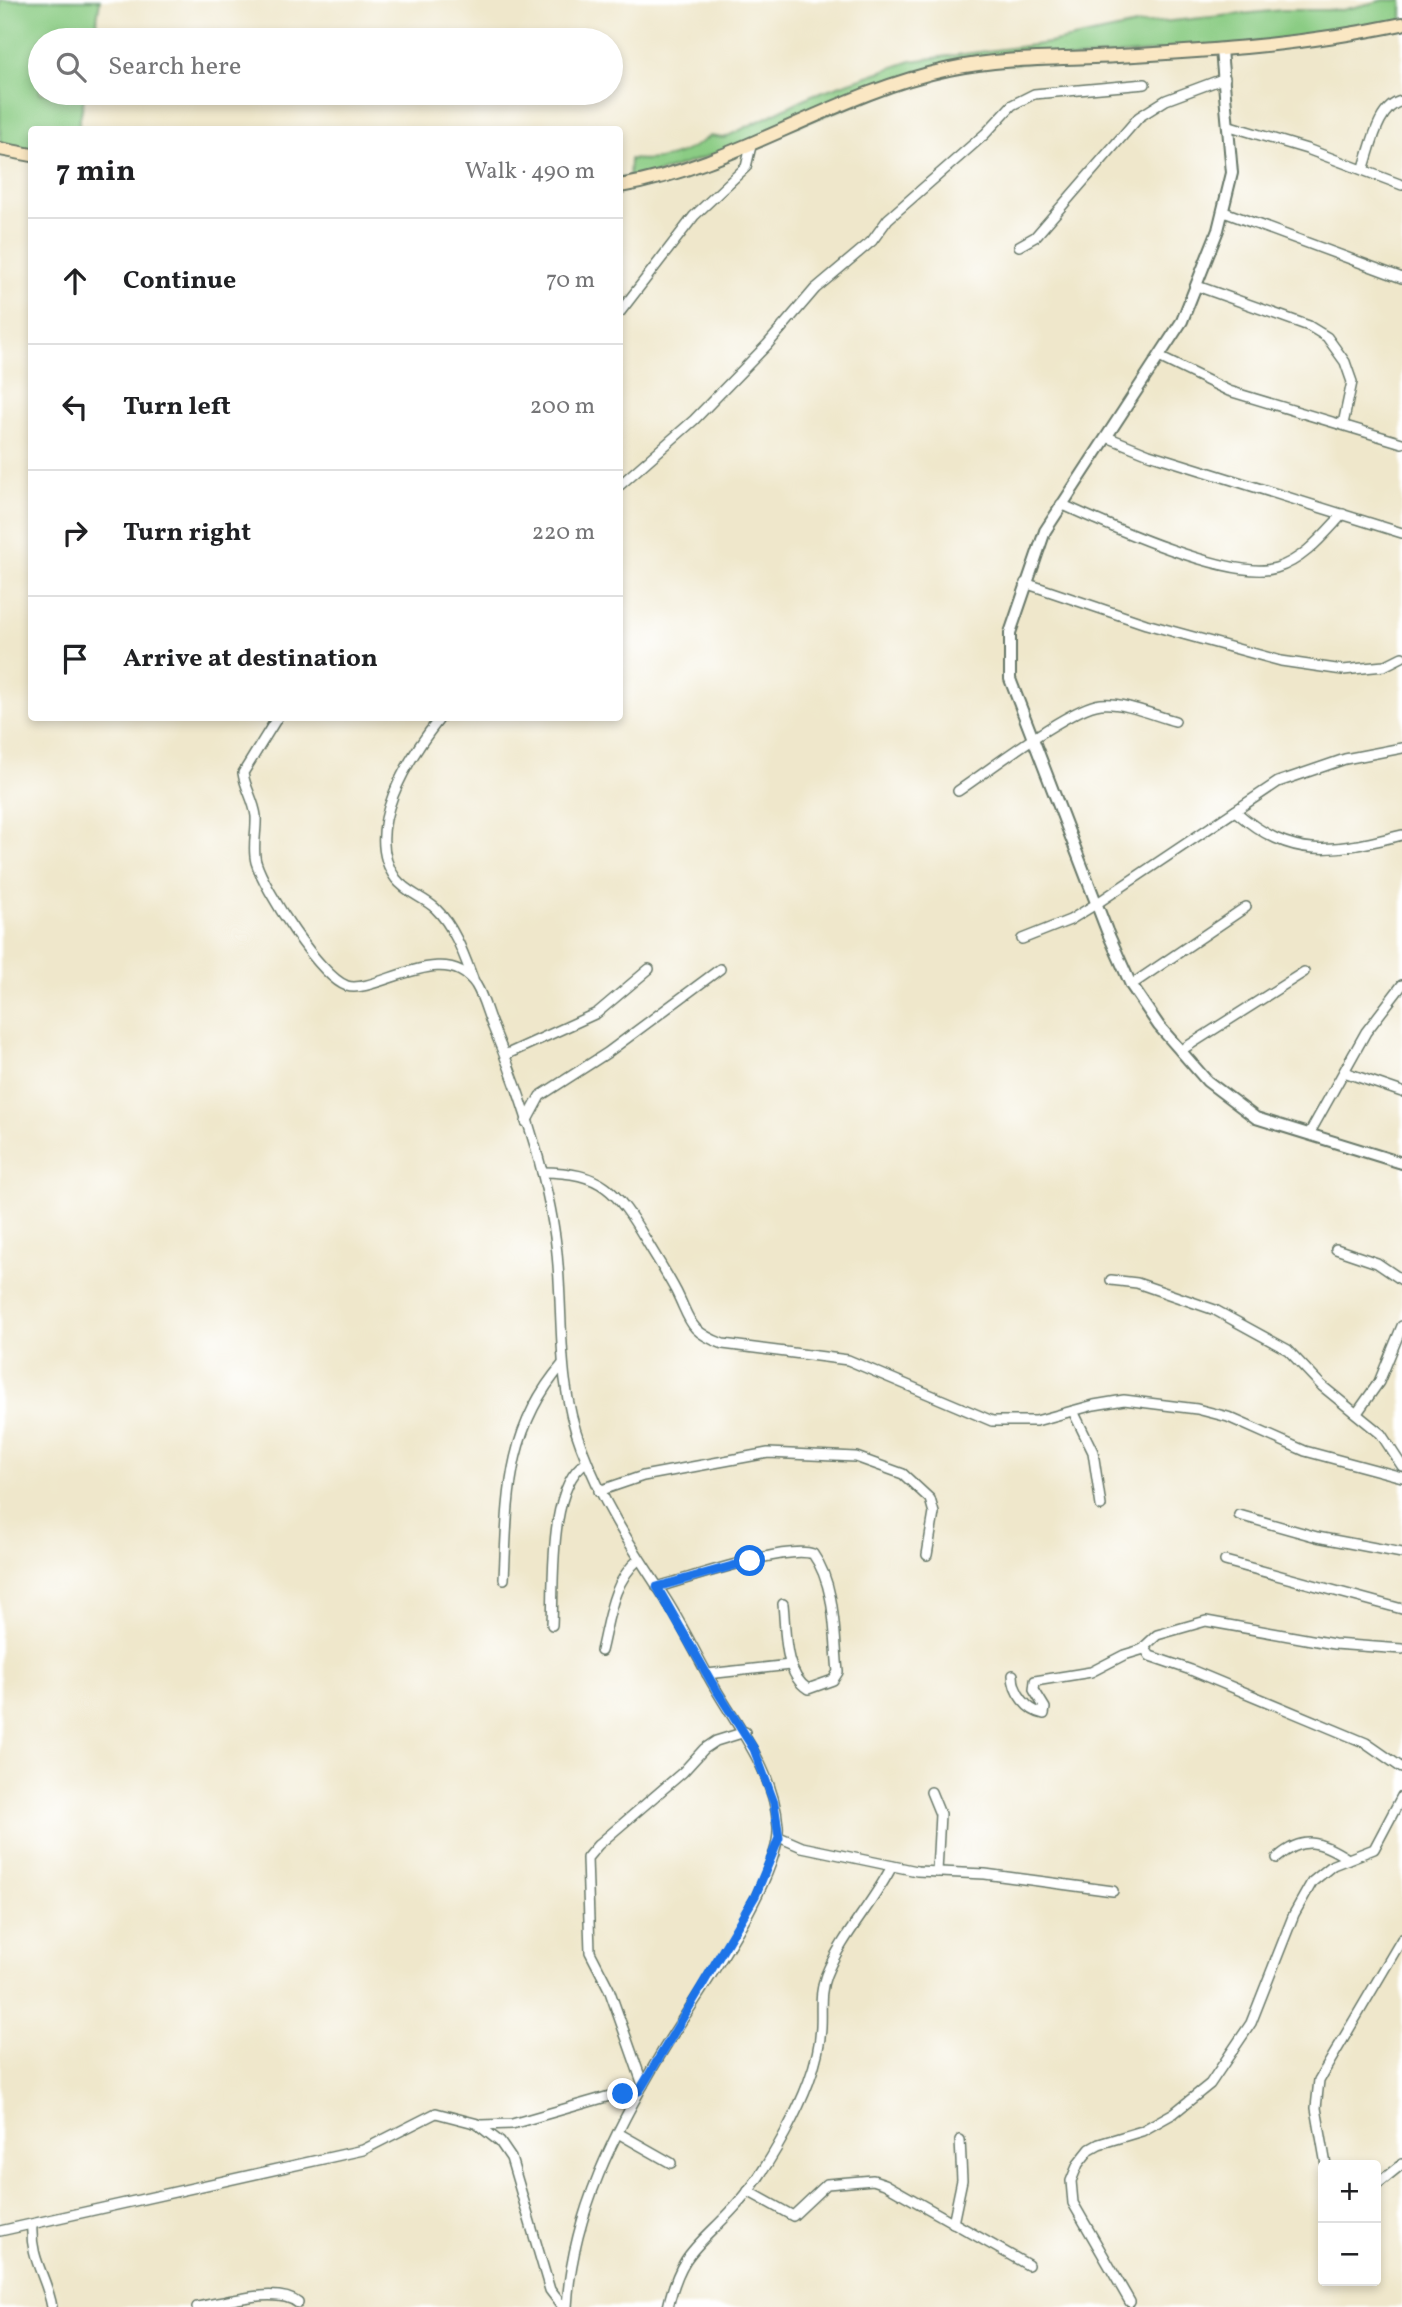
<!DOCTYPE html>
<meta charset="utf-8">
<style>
:root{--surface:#fff;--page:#f6f6f6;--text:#202124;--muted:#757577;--line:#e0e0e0}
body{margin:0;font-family:Vollkorn,serif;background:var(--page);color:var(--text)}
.controls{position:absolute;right:21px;bottom:21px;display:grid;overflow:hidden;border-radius:7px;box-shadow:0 4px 10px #0003}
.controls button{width:63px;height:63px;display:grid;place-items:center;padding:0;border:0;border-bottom:2px solid var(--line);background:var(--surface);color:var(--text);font:35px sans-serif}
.stop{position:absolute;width:21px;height:21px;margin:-16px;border:5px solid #1a73e8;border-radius:50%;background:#fff}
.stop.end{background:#1a73e8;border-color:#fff;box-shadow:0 2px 7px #0008}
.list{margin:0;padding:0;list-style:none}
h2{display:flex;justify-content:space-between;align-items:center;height:91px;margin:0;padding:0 28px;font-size:30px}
h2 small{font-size:23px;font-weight:400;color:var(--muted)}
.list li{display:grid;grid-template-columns:46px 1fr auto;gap:21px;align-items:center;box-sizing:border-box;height:126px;padding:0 28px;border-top:2px solid var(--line)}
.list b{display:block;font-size:26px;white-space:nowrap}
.list em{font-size:23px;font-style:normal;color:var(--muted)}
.icon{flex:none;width:38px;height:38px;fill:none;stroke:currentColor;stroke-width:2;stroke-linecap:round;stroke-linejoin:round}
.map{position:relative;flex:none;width:1402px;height:2307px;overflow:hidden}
.search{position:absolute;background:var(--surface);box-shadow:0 4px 10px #0003;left:28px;top:28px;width:595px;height:77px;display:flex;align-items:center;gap:18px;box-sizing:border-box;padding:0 24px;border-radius:38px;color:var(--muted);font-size:26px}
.panel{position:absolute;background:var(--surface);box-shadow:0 4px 10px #0003;left:28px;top:126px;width:595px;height:595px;border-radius:7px}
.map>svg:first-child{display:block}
.green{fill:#8bcc84;stroke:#55845c;stroke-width:2}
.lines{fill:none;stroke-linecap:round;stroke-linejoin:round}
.minor-casing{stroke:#687869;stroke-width:12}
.tertiary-casing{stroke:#687869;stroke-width:14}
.secondary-casing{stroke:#687869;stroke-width:16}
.minor{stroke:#fff;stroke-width:9}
.tertiary{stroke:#fff;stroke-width:10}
.secondary{stroke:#fae7c3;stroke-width:12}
.route{stroke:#1a73e8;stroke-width:9}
</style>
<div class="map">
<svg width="1402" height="2307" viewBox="0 0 1402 2307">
<rect width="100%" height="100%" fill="#fff"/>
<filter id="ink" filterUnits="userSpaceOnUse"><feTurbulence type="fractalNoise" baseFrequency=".0143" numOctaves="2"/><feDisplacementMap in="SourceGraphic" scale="14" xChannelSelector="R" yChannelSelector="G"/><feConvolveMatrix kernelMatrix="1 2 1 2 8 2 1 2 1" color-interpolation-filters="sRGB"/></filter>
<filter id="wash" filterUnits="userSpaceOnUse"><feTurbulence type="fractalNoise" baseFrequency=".00686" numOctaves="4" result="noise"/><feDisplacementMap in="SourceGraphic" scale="28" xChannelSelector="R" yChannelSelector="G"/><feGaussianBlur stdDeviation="1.57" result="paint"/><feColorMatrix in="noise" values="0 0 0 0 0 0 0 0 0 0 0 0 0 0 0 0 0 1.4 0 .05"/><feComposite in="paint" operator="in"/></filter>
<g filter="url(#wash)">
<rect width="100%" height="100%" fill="#efe7cb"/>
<!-- green -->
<g class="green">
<path d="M0 0H100L94 40H40V93H85L78 129 32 130 31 155 0 149Z"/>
<path d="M1384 0H1402V24L1328 37 949 69 785 130 620 186V178H629L630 159C661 162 684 156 710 136L724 138 812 95 911 61 1049 43 1141 24 1282 10H1342Z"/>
</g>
</g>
<g filter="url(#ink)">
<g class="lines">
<!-- minor casing -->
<g class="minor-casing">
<g id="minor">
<path d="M1230 126 1307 149 1402 185"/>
<path d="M1363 170C1371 149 1377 106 1402 101"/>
<path d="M1224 212 1402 278"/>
<path d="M1019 246 1035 237 1139 117 1166 100 1225 78"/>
<path d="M1197 286 1309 326 1327 337 1345 362 1352 382 1343 424"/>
<path d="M620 312 694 216 746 167 751 146"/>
<path d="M1159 357 1229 391 1402 443"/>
<path d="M1107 437 1149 454 1402 533"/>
<path d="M620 485 694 420 767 345 815 289 872 241 888 219 985 134 1012 105 1034 94 1145 84"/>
<path d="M1061 504C1105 524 1232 582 1276 568 1304 560 1324 534 1343 514"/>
<path d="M1025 583 1146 624 1281 661 1343 670 1384 666 1402 657"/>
<path d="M277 718 243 773C245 788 254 800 256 816 257 831 252 847 256 862 264 889 320 977 347 986 375 995 445 938 476 985 484 998 487 1014 493 1027 522 1096 553 1191 558 1265 563 1327 558 1387 581 1446 603 1505 631 1546 665 1598 683 1626 697 1657 714 1686 740 1731 774 1772 778 1826 782 1879 691 2003 662 2052 615 2131 572 2214 567 2307"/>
<path d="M440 718C409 757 361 831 396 879 407 893 423 897 435 908 454 926 464 955 473 979"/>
<path d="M958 791C988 771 1070 707 1101 704 1124 702 1153 715 1175 721"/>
<path d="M1235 811C1292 861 1334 852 1402 835"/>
<path d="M1022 939 1070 920 1096 904 1278 782 1345 759 1402 748"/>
<path d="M1131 985 1246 907"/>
<path d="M1180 1051 1304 972"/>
<path d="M505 1055 597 1013 649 969"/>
<path d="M1344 1072 1402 1092"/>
<path d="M526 1122 540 1096 607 1053 720 969"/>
<path d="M1309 1134 1366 1032 1402 985"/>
<path d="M542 1172C602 1172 617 1191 646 1240 656 1257 667 1274 676 1291 691 1321 688 1331 723 1344L848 1360 992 1421H1036L1094 1405 1124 1400 1197 1409 1228 1417 1305 1451 1402 1477"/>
<path d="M1336 1249 1377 1263 1402 1280"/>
<path d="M1111 1280 1137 1283 1215 1310 1288 1350 1322 1386 1381 1434 1402 1466"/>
<path d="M1073 1411 1093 1452 1101 1506"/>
<path d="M1357 1413 1379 1382 1402 1326"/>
<path d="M599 1491 643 1476 768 1453 856 1457 903 1474 930 1499 934 1513 927 1555"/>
<path d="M1239 1515 1317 1537 1402 1553"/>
<path d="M1225 1561 1402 1609"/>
<path d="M504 1579C508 1498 506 1430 562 1365"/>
<path d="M657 1587C688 1579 787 1544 813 1554 836 1586 834 1634 838 1672L833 1680 808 1689C783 1673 786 1630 783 1604"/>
<path d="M552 1625C554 1583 548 1487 586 1462"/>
<path d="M1402 1649 1334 1644 1206 1621 1157 1635 1144 1647 1150 1656 1191 1670 1366 1743 1402 1768"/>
<path d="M601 1651C609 1619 612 1582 639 1559"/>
<path d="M707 1674 790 1665"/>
<path d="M1013 1675C1013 1692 1027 1711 1044 1714L1045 1708 1034 1690 1035 1681 1091 1672 1124 1655 1144 1649"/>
<path d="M931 1792 940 1814 937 1872"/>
<path d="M779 1837 802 1847 917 1871 985 1874 1113 1891"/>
<path d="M1277 1858C1303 1835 1321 1841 1348 1859"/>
<path d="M643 2085 609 1989 590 1952 587 1858 598 1845 683 1772 704 1749 716 1741 745 1732"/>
<path d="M477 2124 500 2142 511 2158 550 2290 563 2307"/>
<path d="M618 2133 671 2163"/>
<path d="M1326 2165 1316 2108 1319 2080 1402 1939"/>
<path d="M1376 2185 1402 2164"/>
<path d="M748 2191 793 2216 827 2184 873 2180 885 2184 1028 2265"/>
<path d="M953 2223 962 2180 960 2140"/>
<path d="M32 2224C30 2261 46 2274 52 2307"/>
<path d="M0 2231 363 2150 436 2113 482 2125 512 2124 613 2095 639 2091"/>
<path d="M1130 2302 1073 2203 1071 2181 1078 2164 1090 2149 1099 2144 1142 2131 1174 2113 1210 2084 1251 2023 1294 1914 1312 1882 1333 1865 1374 1849 1402 1796"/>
<path d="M197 2307C223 2303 277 2286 298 2303"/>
<path d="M668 2307C681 2251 698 2247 734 2208 755 2186 771 2159 785 2133 802 2101 819 2064 821 2027 822 2009 819 1993 826 1975 842 1935 873 1904 892 1866"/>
</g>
</g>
<!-- tertiary casing -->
<g class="tertiary-casing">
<path id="tertiary" d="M1221 50 1232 173 1218 230 1182 321 1045 531 1010 633V679L1107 931 1131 985 1159 1026 1207 1081 1256 1118 1402 1163"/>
</g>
<!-- secondary casing -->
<g class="secondary-casing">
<g id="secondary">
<path d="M0 149 32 155"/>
<path d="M620 186C736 166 834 93 949 69 1004 57 1062 59 1118 56 1213 51 1308 44 1402 24"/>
</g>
</g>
<!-- minor -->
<use href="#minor" class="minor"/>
<!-- tertiary -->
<use href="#tertiary" class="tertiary"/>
<!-- secondary -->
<use href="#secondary" class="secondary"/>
</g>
</g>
<g class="lines" filter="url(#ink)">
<!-- route -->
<path class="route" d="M623 2094 639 2091 643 2085 755 1896 779 1838 774 1803 754 1749 712 1683 657 1587 750 1561"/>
</g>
</svg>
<div class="controls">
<button>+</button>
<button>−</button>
</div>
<div class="stop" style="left:750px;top:1561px"></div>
<div class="stop end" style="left:623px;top:2094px"></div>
<div class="search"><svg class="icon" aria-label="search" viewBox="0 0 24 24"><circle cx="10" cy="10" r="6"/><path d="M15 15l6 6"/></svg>Search here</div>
<section class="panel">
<h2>7 min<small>Walk · 490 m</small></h2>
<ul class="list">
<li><svg class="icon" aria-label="ahead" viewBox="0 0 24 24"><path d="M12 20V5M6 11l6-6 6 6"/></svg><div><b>Continue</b></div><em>70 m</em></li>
<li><svg class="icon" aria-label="left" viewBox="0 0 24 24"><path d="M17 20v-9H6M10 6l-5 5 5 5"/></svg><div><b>Turn left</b></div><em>200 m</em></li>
<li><svg class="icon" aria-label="right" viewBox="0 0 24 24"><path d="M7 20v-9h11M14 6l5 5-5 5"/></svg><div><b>Turn right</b></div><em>220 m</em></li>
<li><svg class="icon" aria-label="arrive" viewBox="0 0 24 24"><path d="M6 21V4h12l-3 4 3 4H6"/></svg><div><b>Arrive at destination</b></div></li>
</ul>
</section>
</div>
